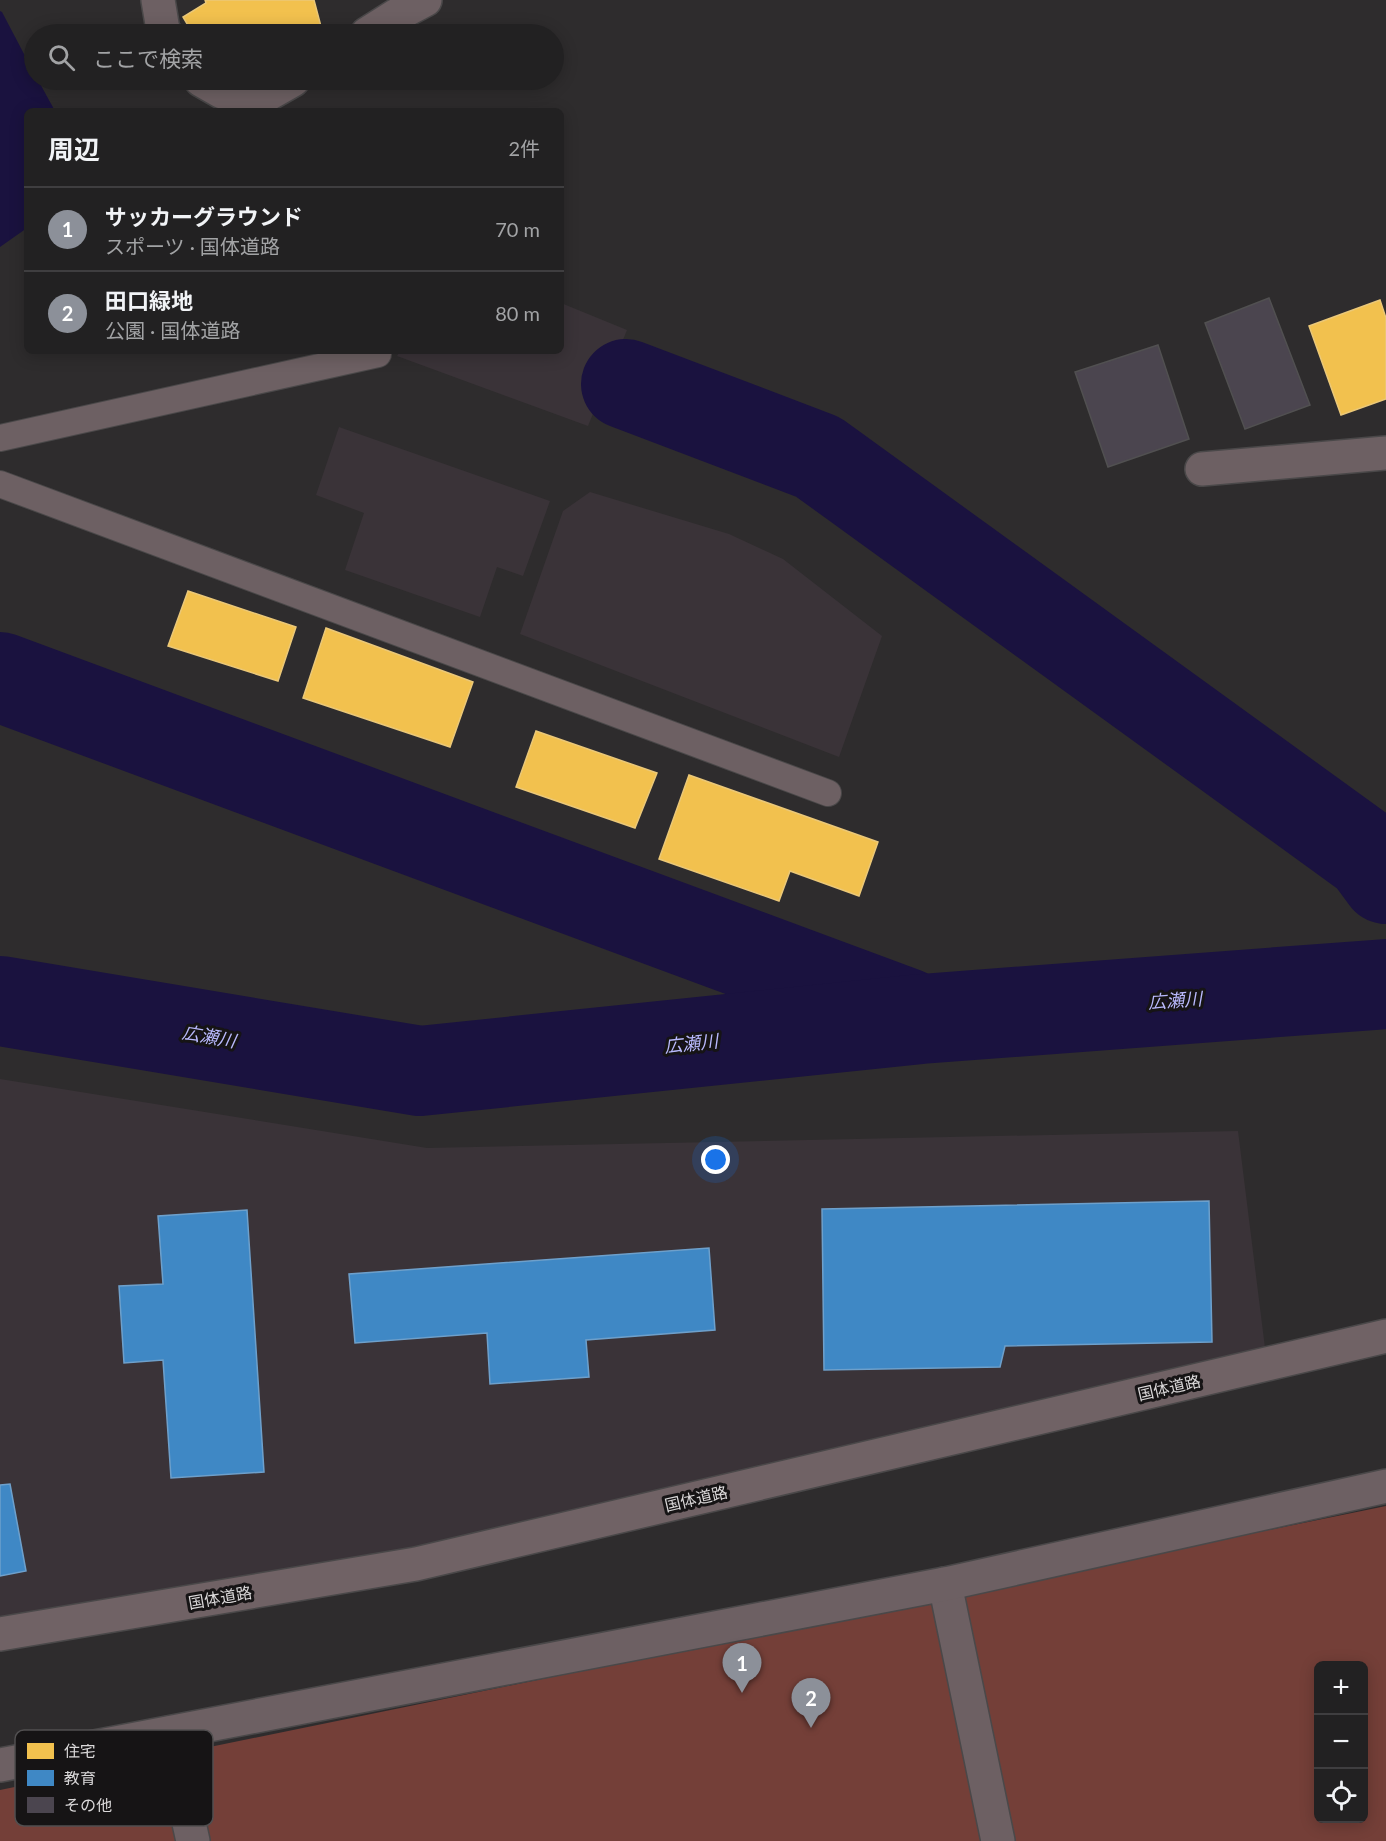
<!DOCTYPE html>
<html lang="ja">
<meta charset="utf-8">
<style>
:root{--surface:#222122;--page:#2e2e2f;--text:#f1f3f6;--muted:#a2a3a5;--line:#3f3e40;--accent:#8c9099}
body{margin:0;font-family:Lato,"Noto Sans JP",sans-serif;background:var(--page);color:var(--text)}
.controls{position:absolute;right:18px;bottom:18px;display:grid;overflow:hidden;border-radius:9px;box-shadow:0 3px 15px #0003}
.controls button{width:54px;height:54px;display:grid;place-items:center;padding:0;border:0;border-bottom:2px solid var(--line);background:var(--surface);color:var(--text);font:30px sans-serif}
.you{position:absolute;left:716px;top:1160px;width:21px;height:21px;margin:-15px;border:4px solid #fff;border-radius:50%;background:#1a73e8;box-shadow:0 0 0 9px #1a73e833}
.badge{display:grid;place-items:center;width:39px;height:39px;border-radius:50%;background:var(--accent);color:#fff;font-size:20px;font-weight:700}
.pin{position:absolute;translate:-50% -50px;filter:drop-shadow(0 2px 3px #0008)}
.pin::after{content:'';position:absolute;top:32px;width:21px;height:18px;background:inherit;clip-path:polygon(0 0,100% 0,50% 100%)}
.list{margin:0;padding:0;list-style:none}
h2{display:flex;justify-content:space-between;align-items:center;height:78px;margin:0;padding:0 24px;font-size:26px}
h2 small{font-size:20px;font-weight:400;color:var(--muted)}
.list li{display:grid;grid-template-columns:39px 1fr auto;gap:18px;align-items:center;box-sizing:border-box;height:84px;padding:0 24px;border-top:2px solid var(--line)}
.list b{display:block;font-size:22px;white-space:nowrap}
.list p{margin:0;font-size:20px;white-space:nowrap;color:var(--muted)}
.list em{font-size:20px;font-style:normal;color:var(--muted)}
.icon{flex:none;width:33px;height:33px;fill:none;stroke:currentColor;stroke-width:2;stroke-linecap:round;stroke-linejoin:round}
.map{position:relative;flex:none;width:1386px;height:1841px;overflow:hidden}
.search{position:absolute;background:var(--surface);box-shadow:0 3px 15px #0003;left:24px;top:24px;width:540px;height:66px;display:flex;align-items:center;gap:15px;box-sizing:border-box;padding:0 21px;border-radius:33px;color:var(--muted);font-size:22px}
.panel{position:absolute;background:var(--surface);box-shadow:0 3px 15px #0003;left:24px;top:108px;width:540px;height:246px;border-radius:9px}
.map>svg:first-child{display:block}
.built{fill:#3a3338}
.green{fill:#743f38;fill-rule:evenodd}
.water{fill:#1a123f}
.homes{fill:#f2c14e;stroke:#ebc878;stroke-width:1.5}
.schools{fill:#3f88c5;stroke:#6ea0cb;stroke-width:1.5}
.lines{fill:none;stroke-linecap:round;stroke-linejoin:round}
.river{stroke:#1a123f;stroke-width:90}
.building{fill:#4b454f;stroke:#515051;stroke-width:1.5}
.lane-casing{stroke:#4a4849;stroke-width:28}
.street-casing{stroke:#4a4849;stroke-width:36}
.secondary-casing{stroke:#4a4849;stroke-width:36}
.lane{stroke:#6d6063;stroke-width:26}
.street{stroke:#6d6063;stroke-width:33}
.secondary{stroke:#706265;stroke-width:33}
.labels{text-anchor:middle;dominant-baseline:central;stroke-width:6;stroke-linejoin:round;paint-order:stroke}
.street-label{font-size:16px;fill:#dad8d9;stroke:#161415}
.water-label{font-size:18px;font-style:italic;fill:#b9b9fd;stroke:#161415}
.key{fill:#161415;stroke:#514f50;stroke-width:1.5}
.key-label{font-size:16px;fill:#dad8d9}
</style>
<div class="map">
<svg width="1386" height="1841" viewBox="0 0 1386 1841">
<rect width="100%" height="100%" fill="#2e2c2d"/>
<!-- built -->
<g class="built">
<path d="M561 303 627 330 588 426 397 356 400 351H561Z"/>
<path d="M339 427 550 501 523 576 497 567 480 617 345 570 364 513 316 495Z"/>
<path d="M590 492 729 534 783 559 882 636 839 757 520 634 563 511Z"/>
<path d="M0 1079 427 1148 1238 1131 1267 1364 416 1564 0 1634Z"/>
</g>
<!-- green -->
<path class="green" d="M1386 1506V1841H0V1790ZM1318 1666H1364V1818H1318Z"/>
<!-- water -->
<path class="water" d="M0 11 2 12 34 73V80H38L55 111H27V228L0 247Z"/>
<!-- homes -->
<g class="homes">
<path d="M205 0H314L323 34H193L183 17 206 3Z"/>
<path d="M1380 300 1386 318V399L1341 415 1309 326Z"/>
<path d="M188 591 296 627 278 681 168 646Z"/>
<path d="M326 628 473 682 450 747 303 698Z"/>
<path d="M536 731 657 773 635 828 516 787Z"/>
<path d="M689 775 878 842 859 896 790 871 779 901 659 859Z"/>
</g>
<!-- schools -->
<g class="schools">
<path d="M1209 1201 1212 1342 1005 1346 1000 1367 824 1370 822 1209Z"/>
<path d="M247 1210 264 1472 171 1478 163 1360 124 1363 119 1286 163 1284 158 1216Z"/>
<path d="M709 1248 715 1330 586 1340 589 1377 490 1384 487 1333 355 1343 349 1274Z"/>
<path d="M10 1484 26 1571 0 1576V1485Z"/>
</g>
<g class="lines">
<!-- river -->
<g class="river">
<path d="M626 384 818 457 1369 856 1386 879"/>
<path d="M0 677 906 1013"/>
<path d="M0 1001 420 1071 921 1019 1386 984"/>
</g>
</g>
<!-- building -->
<g class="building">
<path d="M1269 298 1310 405 1245 429 1205 323Z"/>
<path d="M1158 345 1189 439 1108 467 1075 372Z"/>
</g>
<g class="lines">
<!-- lane casing -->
<g class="lane-casing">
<g id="lane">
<path d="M0 438 378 354"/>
<path d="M0 484 828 793"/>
</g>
</g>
<!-- street casing -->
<g class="street-casing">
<g id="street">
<path d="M158 0 163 30 166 34"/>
<path d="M367 34 397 15 425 0"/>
<path d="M201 80 222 92 265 96 293 80"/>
<path d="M1202 469 1386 453"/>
<path d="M945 1584 998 1841"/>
<path d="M169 1733 193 1841"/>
<path d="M0 1765 945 1584 1386 1486"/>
</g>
</g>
<!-- secondary casing -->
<g class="secondary-casing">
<path id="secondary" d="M0 1634 416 1564 1386 1336"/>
</g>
<!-- lane -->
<use href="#lane" class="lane"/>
<!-- street -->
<use href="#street" class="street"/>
<!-- secondary -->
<use href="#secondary" class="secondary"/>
</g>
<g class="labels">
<!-- street labels -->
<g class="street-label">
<text transform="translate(1169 1387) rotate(-13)">国体道路</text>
<text transform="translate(696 1498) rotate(-13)">国体道路</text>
<text transform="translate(220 1597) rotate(-10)">国体道路</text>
</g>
<!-- water labels -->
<g class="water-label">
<text transform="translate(1175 1000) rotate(-4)">広瀬川</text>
<text transform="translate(209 1036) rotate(10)">広瀬川</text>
<text transform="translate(691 1043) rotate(-6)">広瀬川</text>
</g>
</g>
<!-- legend -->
<rect x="15" y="1730" width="198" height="96" rx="9" class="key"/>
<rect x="27" y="1743" width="27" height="16" fill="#f2c14e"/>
<rect x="27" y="1770" width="27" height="16" fill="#3f88c5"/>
<rect x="27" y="1797" width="27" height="16" fill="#4b454f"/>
<g class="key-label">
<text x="64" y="1757">住宅</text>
<text x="64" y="1784">教育</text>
<text x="64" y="1811">その他</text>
</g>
</svg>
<div class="controls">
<button>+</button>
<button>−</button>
<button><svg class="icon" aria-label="locate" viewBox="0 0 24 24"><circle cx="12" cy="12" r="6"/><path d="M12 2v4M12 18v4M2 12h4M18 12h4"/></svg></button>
</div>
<div class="you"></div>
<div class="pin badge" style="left:742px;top:1693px">1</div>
<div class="pin badge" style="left:811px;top:1728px">2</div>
<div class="search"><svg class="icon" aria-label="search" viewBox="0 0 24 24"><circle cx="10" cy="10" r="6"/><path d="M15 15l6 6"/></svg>ここで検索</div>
<section class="panel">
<h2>周辺<small>2件</small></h2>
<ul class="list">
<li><span class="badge">1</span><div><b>サッカーグラウンド</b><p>スポーツ · 国体道路</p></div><em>70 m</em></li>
<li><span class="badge">2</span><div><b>田口緑地</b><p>公園 · 国体道路</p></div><em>80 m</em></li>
</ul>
</section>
</div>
